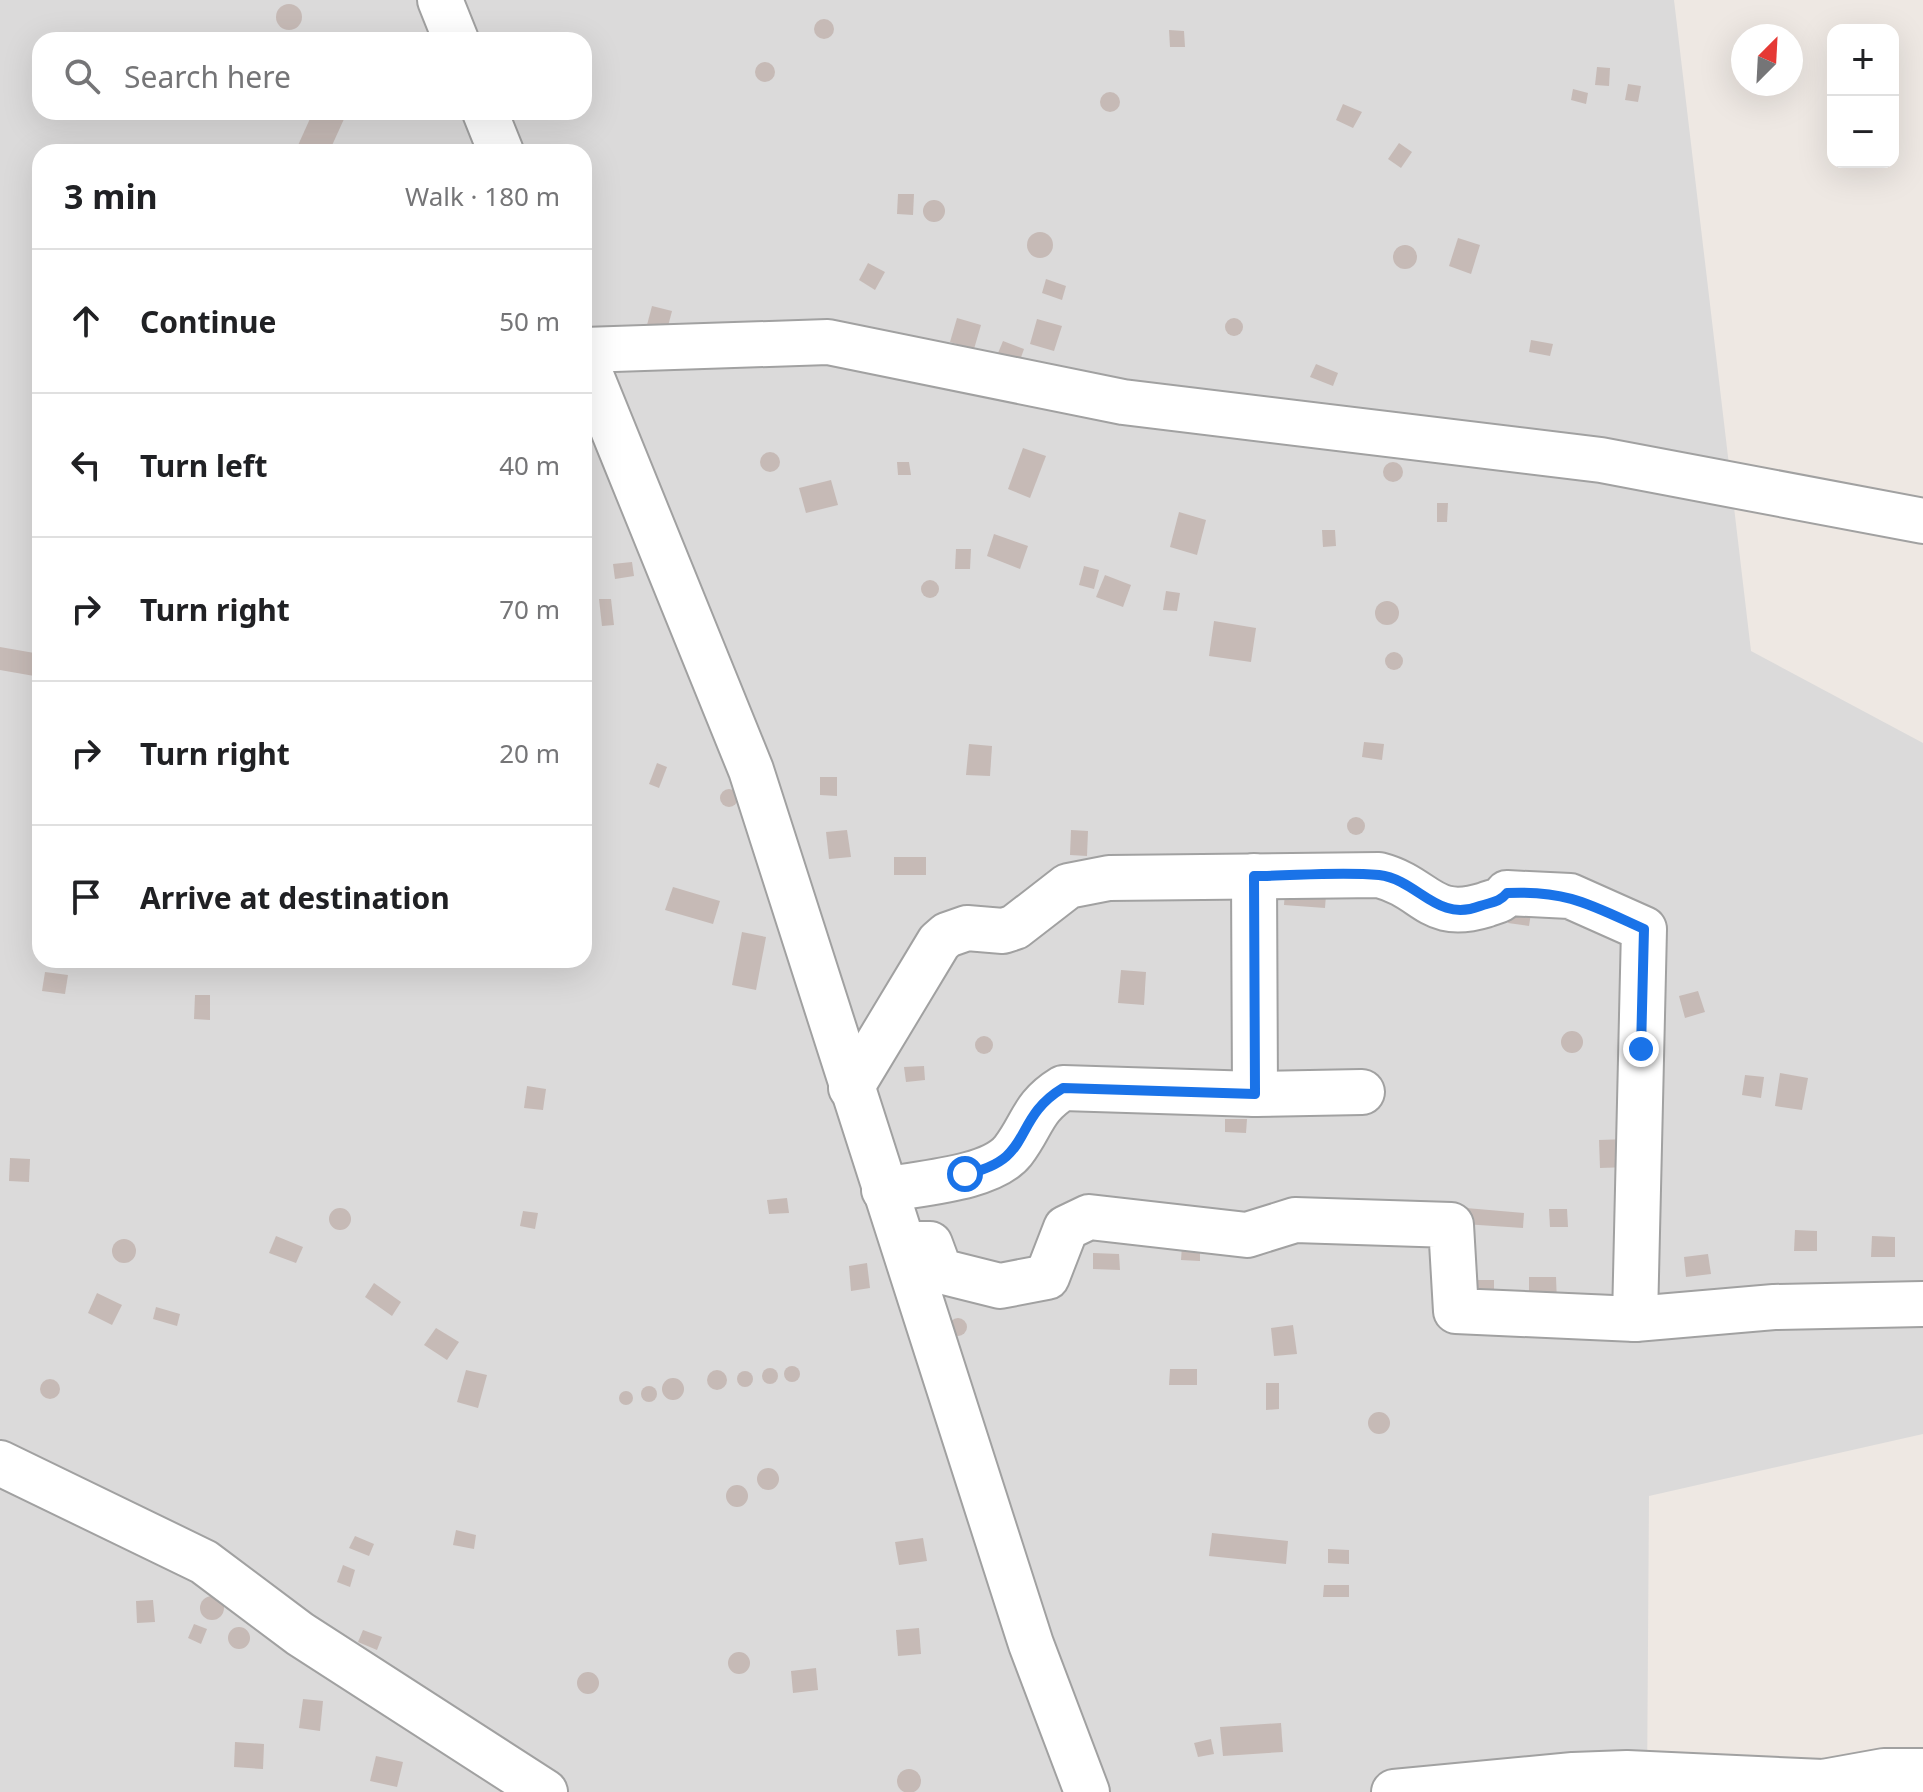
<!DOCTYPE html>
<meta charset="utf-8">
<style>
:root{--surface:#fff;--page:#f2f2f2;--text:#202124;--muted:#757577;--line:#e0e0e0}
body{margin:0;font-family:"Noto Sans",sans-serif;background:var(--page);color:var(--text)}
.controls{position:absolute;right:24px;top:24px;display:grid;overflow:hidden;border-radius:16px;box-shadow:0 8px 32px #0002}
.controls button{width:72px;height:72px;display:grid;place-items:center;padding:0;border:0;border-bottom:2px solid var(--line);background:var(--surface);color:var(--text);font:40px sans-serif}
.compass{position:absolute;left:1731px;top:24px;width:72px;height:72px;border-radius:50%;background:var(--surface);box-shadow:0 8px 32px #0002;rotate:24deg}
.stop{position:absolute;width:24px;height:24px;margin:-18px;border:6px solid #1a73e8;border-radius:50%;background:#fff}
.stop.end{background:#1a73e8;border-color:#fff;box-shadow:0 2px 8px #0008}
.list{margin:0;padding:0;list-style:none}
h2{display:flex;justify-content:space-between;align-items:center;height:104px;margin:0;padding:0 32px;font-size:34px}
h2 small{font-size:26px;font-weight:400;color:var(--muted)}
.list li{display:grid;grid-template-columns:52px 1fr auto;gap:24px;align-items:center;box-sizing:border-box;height:144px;padding:0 32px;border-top:2px solid var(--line)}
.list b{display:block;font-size:30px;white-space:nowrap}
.list em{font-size:26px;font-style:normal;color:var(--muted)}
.icon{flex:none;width:44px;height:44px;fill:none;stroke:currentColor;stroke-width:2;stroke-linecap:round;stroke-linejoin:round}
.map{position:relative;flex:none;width:1923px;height:1792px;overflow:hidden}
.search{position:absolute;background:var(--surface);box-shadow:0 8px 32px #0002;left:32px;top:32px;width:560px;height:88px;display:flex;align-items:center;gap:20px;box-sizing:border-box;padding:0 28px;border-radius:24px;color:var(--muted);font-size:30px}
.panel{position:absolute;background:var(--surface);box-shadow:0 8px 32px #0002;left:32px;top:144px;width:560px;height:824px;border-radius:24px}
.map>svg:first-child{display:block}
.residential{fill:#dbdada;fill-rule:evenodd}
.building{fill:#c6bab6}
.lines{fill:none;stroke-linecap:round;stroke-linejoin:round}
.minor-casing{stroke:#a1a1a1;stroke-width:48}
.minor{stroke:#fff;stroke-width:44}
.route{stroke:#1a73e8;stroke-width:10}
</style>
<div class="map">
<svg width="1923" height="1792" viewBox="0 0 1923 1792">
<rect width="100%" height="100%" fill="#eee8e3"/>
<!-- residential -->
<path class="residential" d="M0 0H1674L1751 651 1923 743V1434L1649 1496 1647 1792H0ZM40 40H584V112H40ZM40 152H584V960H40Z"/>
<!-- building -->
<g class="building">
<circle cx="289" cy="17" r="13"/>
<circle cx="824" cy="29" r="10"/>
<path d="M1169 30 1184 31 1185 47H1170Z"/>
<circle cx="765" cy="72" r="10"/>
<path d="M1597 67 1610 68 1609 86 1595 85Z"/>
<path d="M1628 84 1641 86 1638 102 1625 100Z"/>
<path d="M1573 89 1588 93 1586 104 1571 100Z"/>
<circle cx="1110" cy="102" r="10"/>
<path d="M1343 104 1362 112 1353 128 1336 120Z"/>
<path d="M313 112H328L344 119 329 152H295Z"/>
<path d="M1399 143 1412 152 1401 168 1388 159Z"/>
<path d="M898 194H914L913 215 897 214Z"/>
<circle cx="934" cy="211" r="11"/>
<circle cx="1040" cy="245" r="13"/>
<path d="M1458 238 1480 245 1471 274 1449 266Z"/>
<circle cx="1405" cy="257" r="12"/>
<path d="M868 263 885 272 875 290 859 280Z"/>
<path d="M1046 279 1066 286 1062 300 1042 293Z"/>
<path d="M652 306 672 311 667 330 647 325Z"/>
<path d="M957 318 981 325 974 349 950 342Z"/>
<circle cx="1234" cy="327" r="9"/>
<path d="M1037 319 1062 326 1054 351 1030 344Z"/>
<path d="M1531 340 1553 344 1550 356 1529 352Z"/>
<path d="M1003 341 1024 349 1018 366 996 358Z"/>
<path d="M1316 364 1338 373 1333 386 1310 377Z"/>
<path d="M1023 448 1046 456 1030 498 1008 489Z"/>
<circle cx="770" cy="462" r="10"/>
<path d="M897 462H909L911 475H898Z"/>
<circle cx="1393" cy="472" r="10"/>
<path d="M831 480 838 505 806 513 799 488Z"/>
<path d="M1437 503H1448L1447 522H1437Z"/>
<path d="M1179 512 1206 520 1197 555 1170 547Z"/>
<path d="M1322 530H1335L1336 546 1323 547Z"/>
<path d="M994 534 1028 546 1020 569 987 556Z"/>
<path d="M956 549H971L970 569H955Z"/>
<path d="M632 562 634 576 615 579 613 564Z"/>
<path d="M1084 566 1099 570 1094 589 1079 585Z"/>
<path d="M1105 575 1131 585 1123 607 1096 597Z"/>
<circle cx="930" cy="589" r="9"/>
<path d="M1166 591 1180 593 1177 611 1163 610Z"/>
<path d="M599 599H611L614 625 602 626Z"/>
<circle cx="1387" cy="613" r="12"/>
<path d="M1214 621 1256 628 1251 662 1209 656Z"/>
<path d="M0 647 40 654V677L0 670Z"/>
<circle cx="1394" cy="661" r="9"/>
<path d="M1364 742 1384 744 1382 760 1362 757Z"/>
<path d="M969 744 992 746 990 776 966 775Z"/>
<path d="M657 763 667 767 659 788 649 784Z"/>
<path d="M820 777H837V796L820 795Z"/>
<circle cx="729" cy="798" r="9"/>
<circle cx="1356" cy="826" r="9"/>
<path d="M847 830 851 857 829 859 826 832Z"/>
<path d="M1071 830 1088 831 1087 856 1070 855Z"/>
<rect x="894" y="857" width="32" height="18"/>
<path d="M673 887 720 901 713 924 665 910Z"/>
<path d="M1285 891 1326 895 1325 908 1284 905Z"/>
<path d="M1512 903 1532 907 1529 926 1508 923Z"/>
<path d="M742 932 766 937 756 990 732 985Z"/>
<path d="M1121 970 1146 972 1144 1005 1118 1003Z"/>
<path d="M45 972 68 975 65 994 42 991Z"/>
<path d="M1698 991 1705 1012 1685 1018 1679 996Z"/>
<path d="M195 995H210V1020L194 1019Z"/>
<circle cx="1572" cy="1042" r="11"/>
<circle cx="984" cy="1045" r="9"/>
<path d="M924 1066 925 1080 906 1082 904 1067Z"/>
<path d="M1780 1073 1808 1078 1802 1110 1775 1106Z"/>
<path d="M1745 1075 1764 1077 1761 1098 1742 1095Z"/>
<path d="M527 1086 546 1089 543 1110 524 1108Z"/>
<path d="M1225 1119H1247L1246 1133 1225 1132Z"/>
<path d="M1628 1139 1629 1167 1600 1168 1599 1140Z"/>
<path d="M10 1158 30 1159 29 1182 9 1181Z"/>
<path d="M787 1198 789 1213 769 1214 767 1200Z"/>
<circle cx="340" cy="1219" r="11"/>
<path d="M1466 1208 1524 1213 1523 1228 1464 1224Z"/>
<path d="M1549 1209H1567L1568 1227H1550Z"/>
<path d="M523 1211 538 1213 535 1229 520 1226Z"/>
<path d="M1795 1230 1817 1231V1251H1794Z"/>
<path d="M276 1236 303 1247 296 1263 269 1253Z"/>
<path d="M1872 1236 1895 1237V1257H1871Z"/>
<circle cx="124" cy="1251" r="12"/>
<path d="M1182 1246 1200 1247V1261L1181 1260Z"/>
<path d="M1093 1253 1119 1254 1120 1270 1093 1269Z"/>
<path d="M1708 1254 1711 1274 1686 1277 1684 1257Z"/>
<path d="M867 1263 870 1288 851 1291 849 1266Z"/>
<path d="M1529 1277H1556L1557 1303 1529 1304Z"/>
<path d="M1473 1280H1494V1292H1472Z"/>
<path d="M374 1283 401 1302 392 1316 365 1297Z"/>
<path d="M97 1293 122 1305 112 1325 88 1313Z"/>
<path d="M156 1307 180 1314 177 1326 153 1319Z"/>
<circle cx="958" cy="1327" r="9"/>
<path d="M1293 1325 1297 1354 1274 1356 1271 1328Z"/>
<path d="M436 1328 459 1342 447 1360 424 1345Z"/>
<circle cx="792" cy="1374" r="8"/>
<circle cx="770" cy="1376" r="8"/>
<path d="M1170 1369H1197V1385H1169Z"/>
<path d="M466 1370 487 1375 478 1408 457 1402Z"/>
<circle cx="717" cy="1380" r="10"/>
<circle cx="745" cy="1379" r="8"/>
<circle cx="673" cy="1389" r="11"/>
<circle cx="50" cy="1389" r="10"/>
<path d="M1266 1383H1279V1409L1266 1410Z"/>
<circle cx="649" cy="1394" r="8"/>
<circle cx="626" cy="1398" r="7"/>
<circle cx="1379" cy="1423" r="11"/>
<circle cx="768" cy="1479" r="11"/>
<circle cx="737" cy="1496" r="11"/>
<path d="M456 1530 476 1535 474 1549 453 1545Z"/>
<path d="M1212 1533 1288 1541 1286 1564 1209 1556Z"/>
<path d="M355 1536 374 1544 369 1556 349 1548Z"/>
<path d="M923 1538 927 1561 899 1565 895 1542Z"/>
<path d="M1328 1549 1349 1550V1564L1328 1563Z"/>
<path d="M343 1565 355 1570 350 1587 337 1582Z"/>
<path d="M1324 1585H1349V1597H1323Z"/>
<circle cx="212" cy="1608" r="12"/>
<path d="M153 1600 155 1622 137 1623 136 1601Z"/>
<path d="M194 1624 207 1629 201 1644 188 1638Z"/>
<circle cx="239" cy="1638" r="11"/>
<path d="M919 1628 921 1654 898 1656 896 1630Z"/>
<path d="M363 1630 382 1637 377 1650 358 1642Z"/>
<circle cx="739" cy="1663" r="11"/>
<path d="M816 1668 818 1690 793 1693 791 1671Z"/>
<circle cx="588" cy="1683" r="11"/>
<path d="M303 1699 323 1701 320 1731 299 1728Z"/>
<path d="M1281 1723 1283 1752 1223 1756 1220 1727Z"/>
<path d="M1211 1739 1214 1754 1198 1757 1194 1743Z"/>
<path d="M235 1742 264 1744 263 1769 234 1767Z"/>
<path d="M376 1756 403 1762 397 1787 370 1781Z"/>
<circle cx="909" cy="1781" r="12"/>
</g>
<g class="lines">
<!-- minor casing -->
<g class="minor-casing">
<g id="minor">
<path d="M440 0 456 40"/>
<path d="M485 112 501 152"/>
<path d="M584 350 828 342 1123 402 1601 460 1923 521"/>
<path d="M584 358 751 770 1031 1644 1087 1792"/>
<path d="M1254 876 1255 1094"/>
<path d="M851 1088 939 942 947 935 967 928 1003 931 1015 927 1068 886 1109 878 1379 875C1428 888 1429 922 1485 905 1495 901 1500 902 1507 893L1570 896 1644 929 1635 1319"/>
<path d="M884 1190C919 1183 991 1179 1013 1151 1033 1125 1032 1107 1063 1088L1255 1094 1362 1092"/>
<path d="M904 1244H930L940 1271 1000 1286 1047 1277 1066 1228 1089 1217 1247 1235 1295 1220 1451 1225 1456 1311 1635 1319 1774 1307 1923 1304"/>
<path d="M0 1463 204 1562 300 1634 545 1792"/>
<path d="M1394 1792 1573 1775 1627 1773 1823 1782 1884 1771H1923"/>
</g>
</g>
<!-- minor -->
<use href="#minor" class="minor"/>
</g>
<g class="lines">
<!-- route -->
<path class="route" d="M965 1174C1036 1160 1010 1120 1063 1088L1255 1094 1254 876C1294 876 1338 871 1379 875 1419 880 1436 923 1480 906 1491 902 1499 903 1507 893 1567 890 1591 905 1644 929L1641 1049"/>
</g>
</svg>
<div class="controls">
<button>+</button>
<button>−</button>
</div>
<svg class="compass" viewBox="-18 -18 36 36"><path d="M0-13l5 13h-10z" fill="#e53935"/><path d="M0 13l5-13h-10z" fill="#757577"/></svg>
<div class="stop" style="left:965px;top:1174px"></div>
<div class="stop end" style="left:1641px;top:1049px"></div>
<div class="search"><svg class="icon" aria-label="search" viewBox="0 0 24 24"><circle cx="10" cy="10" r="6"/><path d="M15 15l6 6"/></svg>Search here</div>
<section class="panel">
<h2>3 min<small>Walk · 180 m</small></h2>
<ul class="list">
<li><svg class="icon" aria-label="ahead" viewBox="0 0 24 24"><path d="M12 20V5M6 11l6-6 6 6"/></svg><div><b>Continue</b></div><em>50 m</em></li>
<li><svg class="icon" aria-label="left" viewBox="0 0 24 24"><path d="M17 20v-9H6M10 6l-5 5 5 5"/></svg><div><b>Turn left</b></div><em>40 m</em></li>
<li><svg class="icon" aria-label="right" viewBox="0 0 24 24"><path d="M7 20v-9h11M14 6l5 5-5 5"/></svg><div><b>Turn right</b></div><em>70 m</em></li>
<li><svg class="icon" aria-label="right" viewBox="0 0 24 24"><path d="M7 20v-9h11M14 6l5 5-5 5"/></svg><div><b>Turn right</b></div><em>20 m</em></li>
<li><svg class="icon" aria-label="arrive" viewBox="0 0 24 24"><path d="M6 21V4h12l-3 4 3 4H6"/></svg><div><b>Arrive at destination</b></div></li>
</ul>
</section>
</div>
